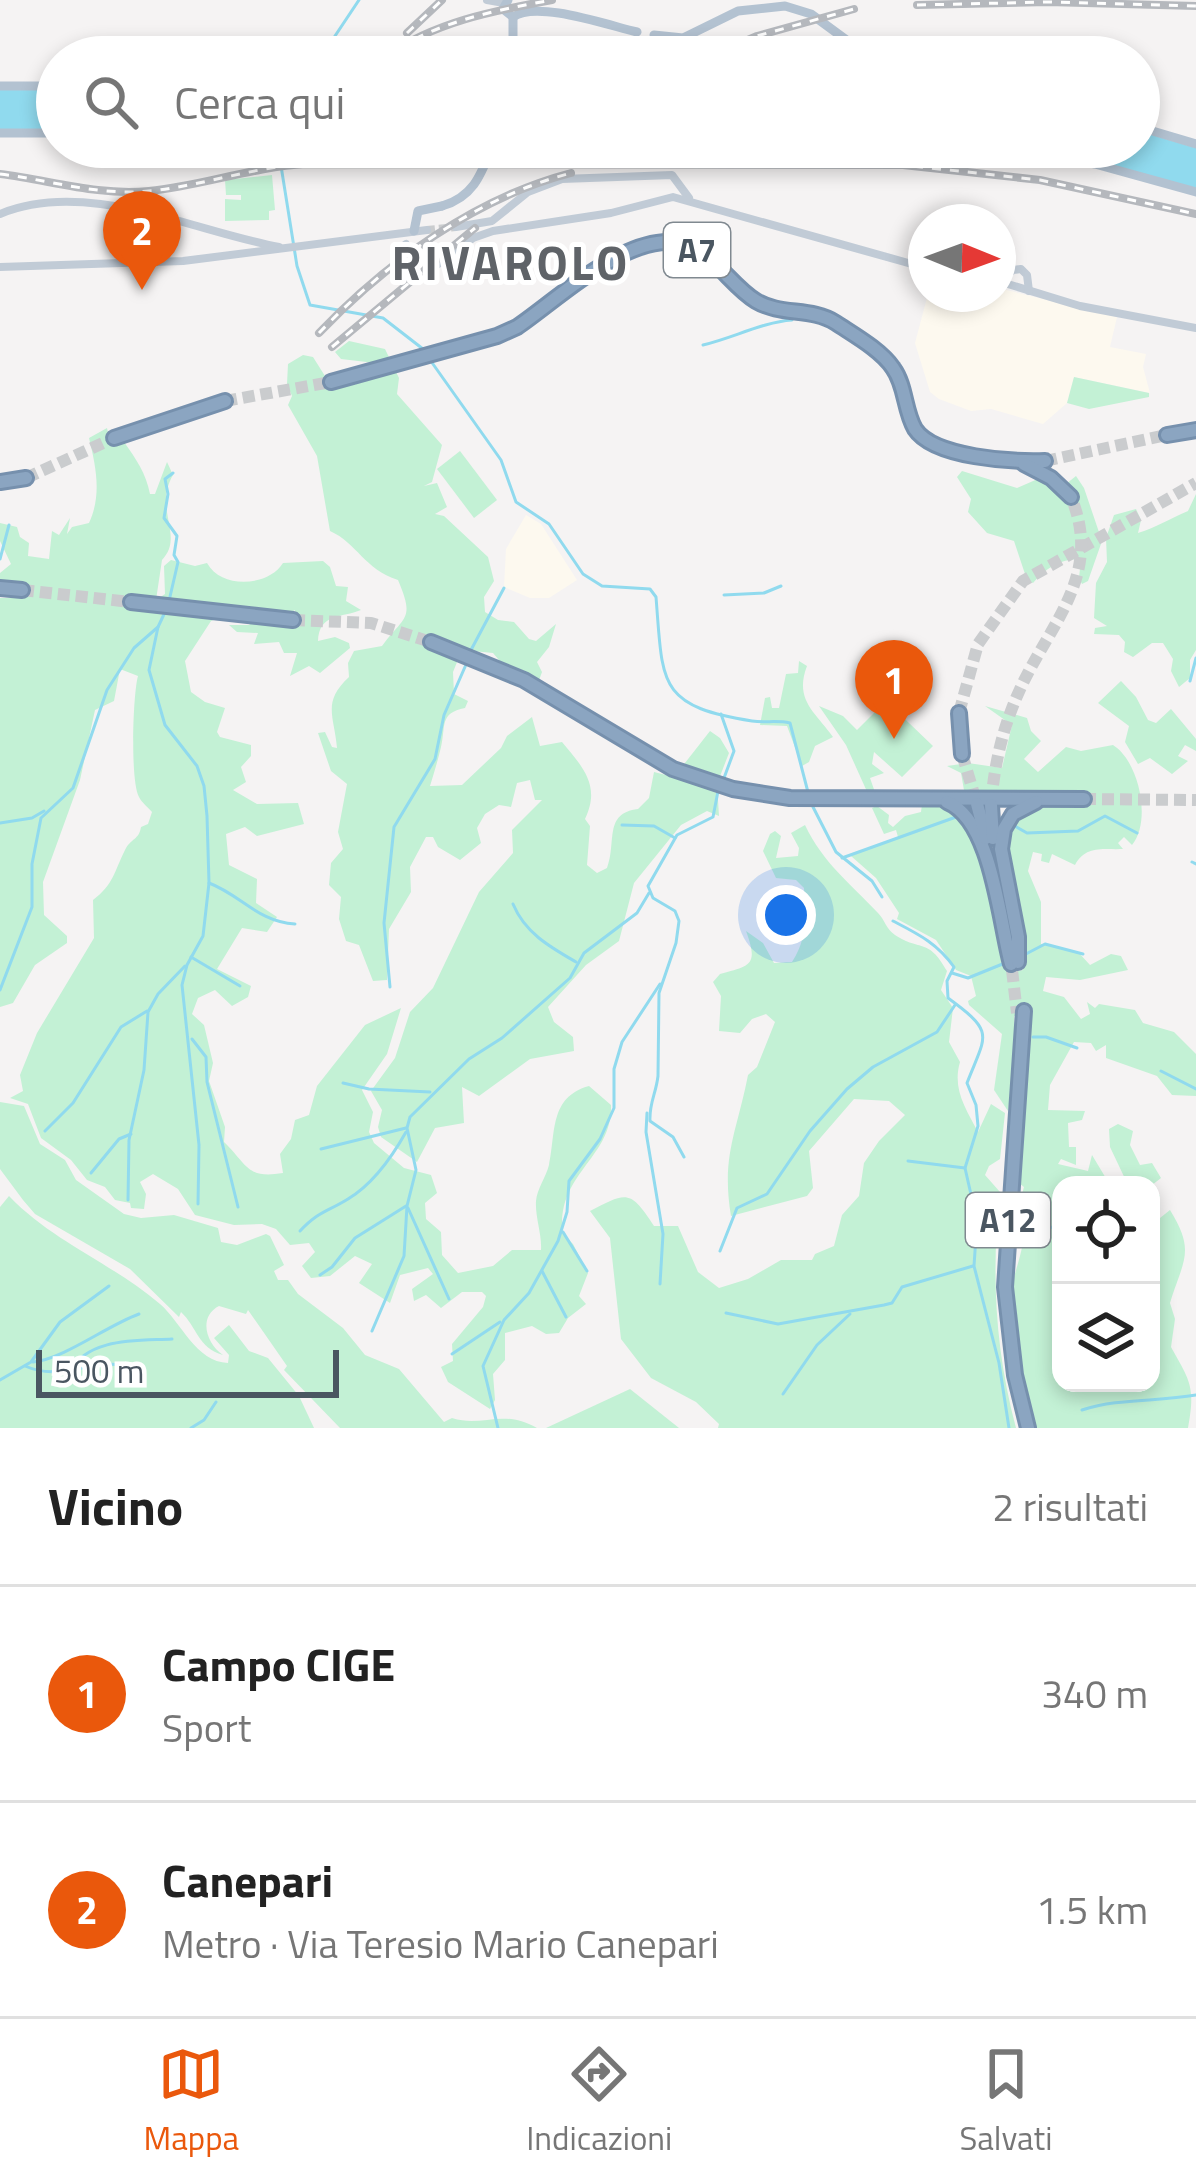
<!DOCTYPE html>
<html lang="it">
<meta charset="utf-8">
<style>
:root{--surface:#fff;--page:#f6f6f6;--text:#222;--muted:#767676;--line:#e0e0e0;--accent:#ea580c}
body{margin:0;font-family:"Titillium Web",sans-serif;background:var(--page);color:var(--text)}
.controls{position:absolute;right:36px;bottom:36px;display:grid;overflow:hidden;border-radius:24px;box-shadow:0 6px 18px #0003}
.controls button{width:108px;height:108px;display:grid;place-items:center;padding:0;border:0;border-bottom:3px solid var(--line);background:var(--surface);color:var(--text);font:60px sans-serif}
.compass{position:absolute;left:908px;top:204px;width:108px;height:108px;border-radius:50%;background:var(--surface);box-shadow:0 6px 18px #0003;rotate:91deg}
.scale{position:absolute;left:36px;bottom:30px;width:303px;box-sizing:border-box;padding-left:12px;border:6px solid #4a5661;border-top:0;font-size:33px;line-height:42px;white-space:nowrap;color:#4a5661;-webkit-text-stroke:9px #fff;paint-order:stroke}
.you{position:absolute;left:786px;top:915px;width:42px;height:42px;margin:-30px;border:9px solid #fff;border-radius:50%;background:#1a73e8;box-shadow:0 0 0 18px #1a73e833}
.badge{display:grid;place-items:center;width:78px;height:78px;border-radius:50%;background:var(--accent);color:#fff;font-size:39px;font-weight:700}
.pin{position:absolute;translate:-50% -99px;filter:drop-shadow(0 3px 6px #0008)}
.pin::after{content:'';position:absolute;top:63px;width:42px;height:36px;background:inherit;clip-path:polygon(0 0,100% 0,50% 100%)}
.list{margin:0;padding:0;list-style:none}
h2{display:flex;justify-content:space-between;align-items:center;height:156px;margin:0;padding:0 48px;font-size:51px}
h2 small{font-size:39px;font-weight:400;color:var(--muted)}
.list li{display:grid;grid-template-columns:78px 1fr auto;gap:36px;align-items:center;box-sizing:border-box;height:216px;padding:0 48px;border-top:3px solid var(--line)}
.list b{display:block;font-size:45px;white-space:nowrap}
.list p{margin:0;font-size:39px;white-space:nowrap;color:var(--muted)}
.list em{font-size:39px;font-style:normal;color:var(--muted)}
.icon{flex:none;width:66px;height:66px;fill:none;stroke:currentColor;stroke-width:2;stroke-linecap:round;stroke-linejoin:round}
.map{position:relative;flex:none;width:1196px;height:1428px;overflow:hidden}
.search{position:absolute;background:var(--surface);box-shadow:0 6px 18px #0003;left:36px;right:36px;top:36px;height:132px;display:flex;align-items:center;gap:30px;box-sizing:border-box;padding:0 42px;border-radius:66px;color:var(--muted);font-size:45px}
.sheet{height:588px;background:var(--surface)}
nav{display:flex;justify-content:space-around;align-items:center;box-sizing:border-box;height:168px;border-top:3px solid var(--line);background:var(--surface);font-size:33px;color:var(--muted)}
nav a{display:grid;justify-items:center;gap:6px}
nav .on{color:var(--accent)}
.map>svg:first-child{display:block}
.commercial{fill:#fdf9ef}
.green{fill:#c3f1d5}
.water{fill:#90daee}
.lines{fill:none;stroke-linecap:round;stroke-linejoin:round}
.stream{stroke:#90daee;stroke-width:3}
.secondary-tunnel{stroke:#caccce;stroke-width:8;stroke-dasharray:8 4;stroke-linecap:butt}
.motorway-tunnel{stroke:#caccce;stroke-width:12;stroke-dasharray:12 6;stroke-linecap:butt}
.motorway-casing{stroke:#7690ad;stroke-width:18}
.secondary{stroke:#c1cbd6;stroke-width:8}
.primary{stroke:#b3c2d1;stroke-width:9}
.motorway{stroke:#8ba5c1;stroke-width:12}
.rail-casing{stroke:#b5b8bd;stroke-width:8}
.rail{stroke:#fff;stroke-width:3;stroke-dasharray:9;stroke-linecap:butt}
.primary-bridge{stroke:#b3c2d1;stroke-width:9}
.labels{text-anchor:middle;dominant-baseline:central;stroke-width:10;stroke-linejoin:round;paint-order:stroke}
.shield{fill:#fff;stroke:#808990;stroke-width:3}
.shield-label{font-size:33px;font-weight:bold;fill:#4a5661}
.district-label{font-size:48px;font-weight:bold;letter-spacing:3px;fill:#5f6368;stroke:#fff}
</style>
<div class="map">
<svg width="1196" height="1428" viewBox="0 0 1196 1428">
<rect width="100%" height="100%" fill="#f5f3f3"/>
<!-- commercial -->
<g class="commercial">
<path d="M998 288 1117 317 1110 347 1146 354 1143 367 1150 393 1074 377 1067 403 1043 424 991 409 971 411 939 399 930 392 915 343 928 294H998Z"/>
<path d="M526 515 541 524 577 580 549 598H530L504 587 506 549Z"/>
</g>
<!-- green -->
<g class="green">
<path d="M272 175 275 210 269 211V220L225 221V199L241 200V195H226L225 180Z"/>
<path d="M349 341 385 349 399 378 397 394 442 445 432 482 424 486 437 483 447 507 435 514 444 516 488 557 494 581 484 597 485 612 498 620 514 622 529 639 536 641 556 624 549 647 537 662 542 672 538 683 504 666 493 653 462 650 453 672 454 694 468 701 465 708C439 713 446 726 441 747 438 760 434 773 430 786L462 785 501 748 507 736 532 717 540 746 562 742C583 767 601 786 585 819L590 826 587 865 597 873 607 868C617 843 603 813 638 809L649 798 654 772 674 777 710 731 720 738 729 753 717 784 719 816 707 811 681 825 634 883 619 941 586 965 548 1007 554 1022 573 1037 574 1051 530 1059 479 1096 462 1087 464 1123 435 1128 417 1162 381 1137 378 1127 382 1110 371 1091 395 1058 410 1012 433 988 479 892 513 853 512 830 542 800H535L530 780 517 783 511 807 499 805 485 814 477 828 481 843 460 860 438 847 433 837H426L410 867 411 892 389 929 387 980 373 981 359 945 346 941 339 919 341 897 329 885 331 863 343 849 338 832 347 784 331 771 318 733 325 732 332 747 337 748C334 715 322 702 349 677L348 663 354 651 382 646C405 615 415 620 398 580 364 569 357 543 330 531L317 456 288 405 292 396 287 384 288 364 303 355 313 357 330 384 378 373 375 363 341 359 335 352Z"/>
<path d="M1074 377 1149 393V397L1089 409 1067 403Z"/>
<path d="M107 428 111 446 124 442C136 459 146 473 150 494H155L167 462 173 475C153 509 185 536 162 560L156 600 165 594 164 566 171 560 195 566 207 563C222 590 269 586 283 563L323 561 330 567 336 586 348 587 346 601 361 610C342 618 319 613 318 641L335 637 349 643 350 648 320 673 309 666 290 676 297 653H284L279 642 254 644 258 633 237 632 229 625H249L254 620 295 622V610L288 614 221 617 211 621 185 661 191 692 205 702 225 708 217 732 220 737 251 745V756L241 767 246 782 233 790 257 804 298 803 304 824 257 836 245 827 226 834 229 865 257 879 256 903 277 917 267 932 242 928 217 969 251 986 248 997 232 1006 215 990 198 998 192 1014 204 1025 213 1063 209 1081 225 1127 224 1142C248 1165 246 1179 283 1173L280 1154 291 1139 295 1120 309 1115 317 1086 365 1025 401 1008 387 1054 362 1090 373 1112 369 1132 374 1143 404 1168 431 1175 437 1193 425 1203 426 1219 441 1232 442 1255 458 1273 493 1266 512 1250H541C542 1234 535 1217 536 1201 537 1189 546 1177 549 1165 556 1133 549 1097 589 1086L611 1105C613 1158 555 1174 563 1234L573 1244 588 1273 579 1296 586 1304 568 1318 559 1333 546 1334 532 1326 505 1333V1360L493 1374 495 1400 490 1409 448 1382 441 1367 453 1361 452 1344 483 1307 486 1296 482 1292H462L441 1308 426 1295 414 1301 412 1289 433 1274 428 1268 400 1275 390 1303 359 1283 372 1264 355 1256 330 1276 311 1278 302 1266 315 1252 309 1243 290 1245 276 1229 262 1224 234 1225 195 1215 178 1189 153 1174 140 1182 146 1194 144 1209 131 1208 130 1203 115 1200 105 1187 87 1180 71 1160 41 1138 28 1104 10 1098 23 1091 20 1075 37 1033 94 938 93 900C114 884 114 872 125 850 131 838 139 840 141 827L148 824 152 812C148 807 142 803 139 797 130 781 133 693 138 676L120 669 114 701 95 710 80 780 43 882 44 915 67 936V943L35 965 13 1003 0 1007V598H21L22 587 0 584V573L11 564 0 541V523L17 527 20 537 29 543 28 556 49 559 52 531 59 535 70 518 67 534 72 527 89 523C102 495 96 467 89 438Z"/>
<path d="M460 451 497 500 474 518 437 469Z"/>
<path d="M962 471 1017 488 1040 478 1069 501 1066 484 1076 476 1084 488 1102 541 1088 581 1082 584 1079 578 1081 559C1062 558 1045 568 1033 583L1027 580 1014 541 987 533 968 512 971 499 957 477Z"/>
<path d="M1196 494V650L1190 660V678L1179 687 1171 671 1173 659 1163 643H1152L1133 657 1124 652 1125 642 1119 635 1094 634 1095 628 1107 626 1094 618 1096 583 1107 562 1106 538 1114 515 1136 509 1141 520 1138 533C1157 527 1169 519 1188 511Z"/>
<path d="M799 661 807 666C794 700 815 712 833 737L815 746 809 762 802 766 787 726 760 725 765 698 770 697 772 708H779L786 674 798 673Z"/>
<path d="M1121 681 1136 697 1148 720 1156 723 1171 709 1196 739V751L1185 745 1178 756 1188 761 1172 774 1150 758 1138 764 1125 742 1129 726 1098 703Z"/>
<path d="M886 701 933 746 902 777 874 752 872 764 884 773 870 778 877 798 869 796 846 745 819 706 843 716 857 730Z"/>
<path d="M985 706 1027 718 1031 731 1041 741 1024 759 1038 772 1066 747 1081 751 1113 745C1139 761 1152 821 1132 845L1124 837 1118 843 1123 849C1103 850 1086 845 1075 865L1052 854 1049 863 1041 861 1042 854 1033 852 1028 871 1041 902V944L1079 953 1090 965 1111 954 1121 956 1128 970 1080 980 1046 977 1043 991 1064 997 1081 1019 1090 1014 1087 1002 1095 1008 1099 1004 1135 1010 1143 1023 1174 1032 1196 1054V1096L1172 1095 1157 1076 1106 1058V1045L1096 1051 1091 1043 1074 1042 1050 1085 1048 1110 1085 1111 1082 1120 1068 1123 1069 1147H1076V1165L1061 1159 1058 1164 1088 1171 1092 1155 1110 1185H1061V1383H1151V1259L1157 1251 1160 1218 1170 1210C1196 1252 1183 1260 1170 1303L1175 1319 1171 1347C1189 1380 1196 1385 1188 1428H1030C1030 1407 1021 1392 1017 1372 1013 1349 1008 1318 1010 1295 1013 1270 1034 1233 1017 1212L1024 1187 1019 1183 1032 1013 1014 1016 1016 1052 1008 1111 994 1090 1002 1034 969 1005 968 1001 976 996 971 976 956 970 936 940 897 919 899 913 876 878 851 856 898 837 896 830 884 834 872 808 877 806 889 815 888 823 893 827 905 816 921 812 922 804 949 805 970 824 991 887 1008 973 1023 970 1020 905 1006 835 1017 818 1039 805 965 796 961 773 947 766 968 763 1002 768 1012 725Z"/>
<path d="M805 825C823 863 850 883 878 913 885 920 886 929 895 935 921 952 928 937 947 971L941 990 953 1008 949 1042 960 1062C952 1089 966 1109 978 1132L991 1104 1005 1113 1000 1159 989 1166 985 1175 1000 1192C991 1273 995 1349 1016 1428H718L719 1424 696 1402 651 1378 621 1339 610 1238 590 1211C627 1192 630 1189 654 1226H678L698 1272 719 1288 748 1279 781 1260H812L815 1254 834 1246 842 1215 859 1196 864 1163 879 1141 905 1115 889 1101 854 1099 809 1151 813 1188 807 1196 731 1216C721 1156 737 1132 748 1075L757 1067 775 1022 766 1014 752 1019 740 1033 719 1031 721 996 713 982 720 974C750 966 759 966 746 931L763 943 774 963 792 962C808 938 805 916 804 888L796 880 776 878 763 851 770 834 775 831 781 836 776 858 798 856 799 848 791 833Z"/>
<path d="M0 1102 24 1106 40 1144 65 1160 76 1180 124 1214 141 1218 174 1215 218 1228 221 1242 237 1245 266 1234 270 1236 284 1265 274 1271 278 1280H288L298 1294 343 1328 365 1355 399 1369 444 1422 452 1418C483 1428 501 1408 537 1428H340L284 1370 287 1366 248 1310 246 1314 219 1306C198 1317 206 1343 223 1355 198 1348 197 1327 181 1312L179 1317 130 1269 35 1214 23 1200 0 1169Z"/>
<path d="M1118 1124 1133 1131 1130 1145 1140 1165 1152 1163 1161 1178 1152 1185 1160 1196 1155 1199 1151 1217V1185H1128L1110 1147 1109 1129Z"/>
<path d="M9 1196C53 1242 112 1263 160 1304 181 1322 196 1362 228 1363L229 1355 214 1338 229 1325 249 1351 268 1358 299 1396 314 1428H0V1207Z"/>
<path d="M630 1389 679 1428H546Z"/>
</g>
<!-- water -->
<g class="water">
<path d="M0 89 57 90V130L0 129Z"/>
<path d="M1139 131 1196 148V189L1024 147H1139Z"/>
</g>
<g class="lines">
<!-- stream -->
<g class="stream">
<path d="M321 57 359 0"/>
<path d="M278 147 297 266 310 305 383 318 423 349"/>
<path d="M703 345C733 338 763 322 792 320"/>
<path d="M428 357 501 460 516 502 549 524 583 574 602 586 650 589 656 597C663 684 657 706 752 721 765 723 777 720 790 723L809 796"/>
<path d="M0 559 9 525"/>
<path d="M724 595 764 593 781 586"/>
<path d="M169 601 178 562 174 555 177 536 164 518 168 494 165 479 173 473"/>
<path d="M158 627 149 670 165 725 197 766 204 786 207 816 209 883 203 936 187 965 182 985 199 1145 198 1204"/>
<path d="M471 650 504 588"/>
<path d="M1190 681 1196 658"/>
<path d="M721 714 734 751 724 778"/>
<path d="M812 805 836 852 872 881 882 897"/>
<path d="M0 823 32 818 44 811"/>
<path d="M622 825 654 826 675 838"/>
<path d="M1013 825 1027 833 1078 831 1105 816 1137 833"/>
<path d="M842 858 956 817"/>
<path d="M1192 862 1196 864"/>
<path d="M209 883C241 895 258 922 295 924"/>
<path d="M513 904C525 933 550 947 576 962"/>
<path d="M893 921C918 934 937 943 954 967L947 981 948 998C996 1033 986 1034 967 1083L976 1105 978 1126 965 1168 977 1221 974 1266 999 1363 1009 1428"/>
<path d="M1024 955 1045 944 1083 954"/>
<path d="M191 957 240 986"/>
<path d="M952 973 968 978 1005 963"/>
<path d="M390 987 384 923 394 827 435 759 444 715 468 660"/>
<path d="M0 990 32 907V864L41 818 73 788 107 690 134 648 158 627 166 610"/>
<path d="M1033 1037H1046L1077 1048"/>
<path d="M192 1039 206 1057 207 1082 238 1207"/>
<path d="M1161 1071 1196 1089"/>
<path d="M343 1083 369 1089 430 1092"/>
<path d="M647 1113 646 1132 663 1234 660 1284"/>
<path d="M45 1131 73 1103 121 1027 147 1011"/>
<path d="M321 1149 406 1128"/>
<path d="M684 1157 673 1137 650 1121C649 1103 656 1094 658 1076L659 993 676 943 679 921 675 911 653 898 648 886 677 835 713 817 719 786"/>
<path d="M908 1161 965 1168"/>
<path d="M91 1173 119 1139 131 1134"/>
<path d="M128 1200 129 1140 144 1070 148 1012 158 994 185 966"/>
<path d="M408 1208 449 1299"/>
<path d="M980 1222 1007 1224"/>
<path d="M1016 1224 1039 1229 1061 1226"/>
<path d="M300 1231C319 1211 327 1212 348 1199 373 1184 392 1157 406 1132"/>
<path d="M563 1232 587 1271"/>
<path d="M720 1251 737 1208 767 1194 810 1131 847 1089 873 1067 937 1032 955 1005"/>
<path d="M542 1271 566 1317"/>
<path d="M320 1275 332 1267 355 1238 406 1206"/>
<path d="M726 1313 778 1324 884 1305 892 1303 902 1287 973 1266"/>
<path d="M372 1331 404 1256 407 1206 416 1170 407 1128 410 1117 469 1059 502 1038 570 978 584 953 637 913 649 893"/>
<path d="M452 1354 500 1322"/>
<path d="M33 1362C64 1359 106 1326 139 1314"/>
<path d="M25 1366C61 1382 91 1358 128 1366"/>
<path d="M69 1372C89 1337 137 1341 172 1339"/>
<path d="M0 1380 31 1362 60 1322 109 1286"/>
<path d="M783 1394 817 1345 850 1314"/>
<path d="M1082 1410C1119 1398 1157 1402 1196 1395"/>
<path d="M191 1428 204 1420 216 1402"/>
<path d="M498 1428 483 1366 504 1320 529 1293 558 1241 567 1212 569 1181 600 1139 614 1108V1069L622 1042 660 984"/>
</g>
<!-- secondary-tunnel -->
<path class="secondary-tunnel" d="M427 230 456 227"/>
<!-- motorway-tunnel -->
<g class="motorway-tunnel">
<path d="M225 401 331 382"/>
<path d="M1045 461 1167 435"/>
<path d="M26 478 114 438"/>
<path d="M22 590 131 602"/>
<path d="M293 620 371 623 431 642"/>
<path d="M959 713 978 644 1023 581 1196 483"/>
<path d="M962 754 977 804"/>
<path d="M1084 799 1196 800"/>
<path d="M991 803C995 761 1003 726 1021 687 1052 621 1103 574 1071 497"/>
<path d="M1012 970 1017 1013"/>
</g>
<!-- motorway casing -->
<g class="motorway-casing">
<g id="motorway">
<path d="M331 382 497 336 517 327C560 298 640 220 693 248 718 260 733 287 756 301 781 316 811 307 836 323 854 335 881 350 893 368 906 386 904 410 915 429 934 458 1013 462 1045 461"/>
<path d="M1167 435 1196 430"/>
<path d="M114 438 225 401"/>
<path d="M1024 464 1051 478 1071 497"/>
<path d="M0 482 26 478"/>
<path d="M0 588 22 590"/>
<path d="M131 602 293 620"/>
<path d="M431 642 524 680 673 769 733 789 790 798 1084 799"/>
<path d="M959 713 962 754"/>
<path d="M947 802C992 821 999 920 1011 964"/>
<path d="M977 804 986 838"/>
<path d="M991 805 993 838"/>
<path d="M1018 962V937L1001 849 1004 829 1013 814 1036 802"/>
<path d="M1024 1011 1005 1287 1015 1375 1028 1428"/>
</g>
</g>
<!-- secondary -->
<g class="secondary">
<path d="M487 0 504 3"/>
<path d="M0 214C85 178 194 231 279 247"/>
<path d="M456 227 492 221 528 192 562 179 672 175 689 198"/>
<path d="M406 244 417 272"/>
<path d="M0 267 183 261 427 230"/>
<path d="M422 276 473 238 493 231 611 213 673 197 926 268"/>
<path d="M998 281 1080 306 1196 328"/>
<path d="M999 281 1013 270 1021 269 1027 275 1029 291"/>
</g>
<!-- primary -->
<g class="primary">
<path d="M508 0 503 9 513 17"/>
<path d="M513 17C536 0 607 25 637 32"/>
<path d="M513 17V57"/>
<path d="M654 35 683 38 738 11 785 6 811 14 860 50 900 46 921 57"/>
<path d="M0 86H57"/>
<path d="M1139 127 1196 144"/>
<path d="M0 133H57"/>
<path d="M1009 147 1095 164 1196 192"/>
<path d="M414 231 418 211 442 206"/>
</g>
<!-- motorway -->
<use href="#motorway" class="motorway"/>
<!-- rail casing -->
<g class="rail-casing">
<g id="rail">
<path d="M917 5 1048 2 1196 6"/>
<path d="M407 33 442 0"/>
<path d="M384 57C435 22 492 11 552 0"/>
<path d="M708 57 757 36 854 9"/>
<path d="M0 174C50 180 97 196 149 191 202 186 252 167 306 164L903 165 1040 180 1196 214"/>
<path d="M319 333C387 262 475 198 571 173"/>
<path d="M332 347 475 228"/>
</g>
</g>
<!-- rail -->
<use href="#rail" class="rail"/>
<!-- primary-bridge -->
<path class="primary-bridge" d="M442 206C473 197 481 175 492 147"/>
</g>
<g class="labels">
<!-- shield labels -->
<g class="shield">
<rect x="664" y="223" width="66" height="54" rx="9"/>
<rect x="966" y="1193" width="84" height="54" rx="9"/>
</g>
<g class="shield-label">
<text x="697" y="250">A7</text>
<text x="1008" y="1220">A12</text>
</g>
<!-- district labels -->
<g class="district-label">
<text x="511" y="262">RIVAROLO</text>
</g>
</g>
</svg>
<div class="controls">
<button><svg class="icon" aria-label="locate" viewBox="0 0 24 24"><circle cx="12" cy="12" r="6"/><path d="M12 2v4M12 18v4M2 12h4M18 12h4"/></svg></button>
<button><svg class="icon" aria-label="layers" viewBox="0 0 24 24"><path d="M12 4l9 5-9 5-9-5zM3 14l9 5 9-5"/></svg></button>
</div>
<svg class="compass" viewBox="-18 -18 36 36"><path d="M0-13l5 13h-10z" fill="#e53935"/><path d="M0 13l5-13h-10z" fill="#767676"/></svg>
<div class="scale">500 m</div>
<div class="you"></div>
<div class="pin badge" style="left:894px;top:739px">1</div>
<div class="pin badge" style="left:142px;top:290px">2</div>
<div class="search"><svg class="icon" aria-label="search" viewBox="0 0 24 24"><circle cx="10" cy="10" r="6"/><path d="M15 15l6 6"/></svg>Cerca qui</div>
</div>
<section class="sheet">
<h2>Vicino<small>2 risultati</small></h2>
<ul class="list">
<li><span class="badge">1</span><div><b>Campo CIGE</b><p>Sport</p></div><em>340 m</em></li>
<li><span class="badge">2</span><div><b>Canepari</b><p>Metro · Via Teresio Mario Canepari</p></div><em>1.5 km</em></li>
</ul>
</section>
<nav>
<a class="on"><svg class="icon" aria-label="map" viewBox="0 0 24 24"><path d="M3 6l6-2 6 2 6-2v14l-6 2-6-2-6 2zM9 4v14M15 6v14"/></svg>Mappa</a>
<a><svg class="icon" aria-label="directions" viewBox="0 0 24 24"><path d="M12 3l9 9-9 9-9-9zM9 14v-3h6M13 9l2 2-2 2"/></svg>Indicazioni</a>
<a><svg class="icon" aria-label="saved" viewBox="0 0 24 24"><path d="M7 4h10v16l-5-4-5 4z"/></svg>Salvati</a>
</nav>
